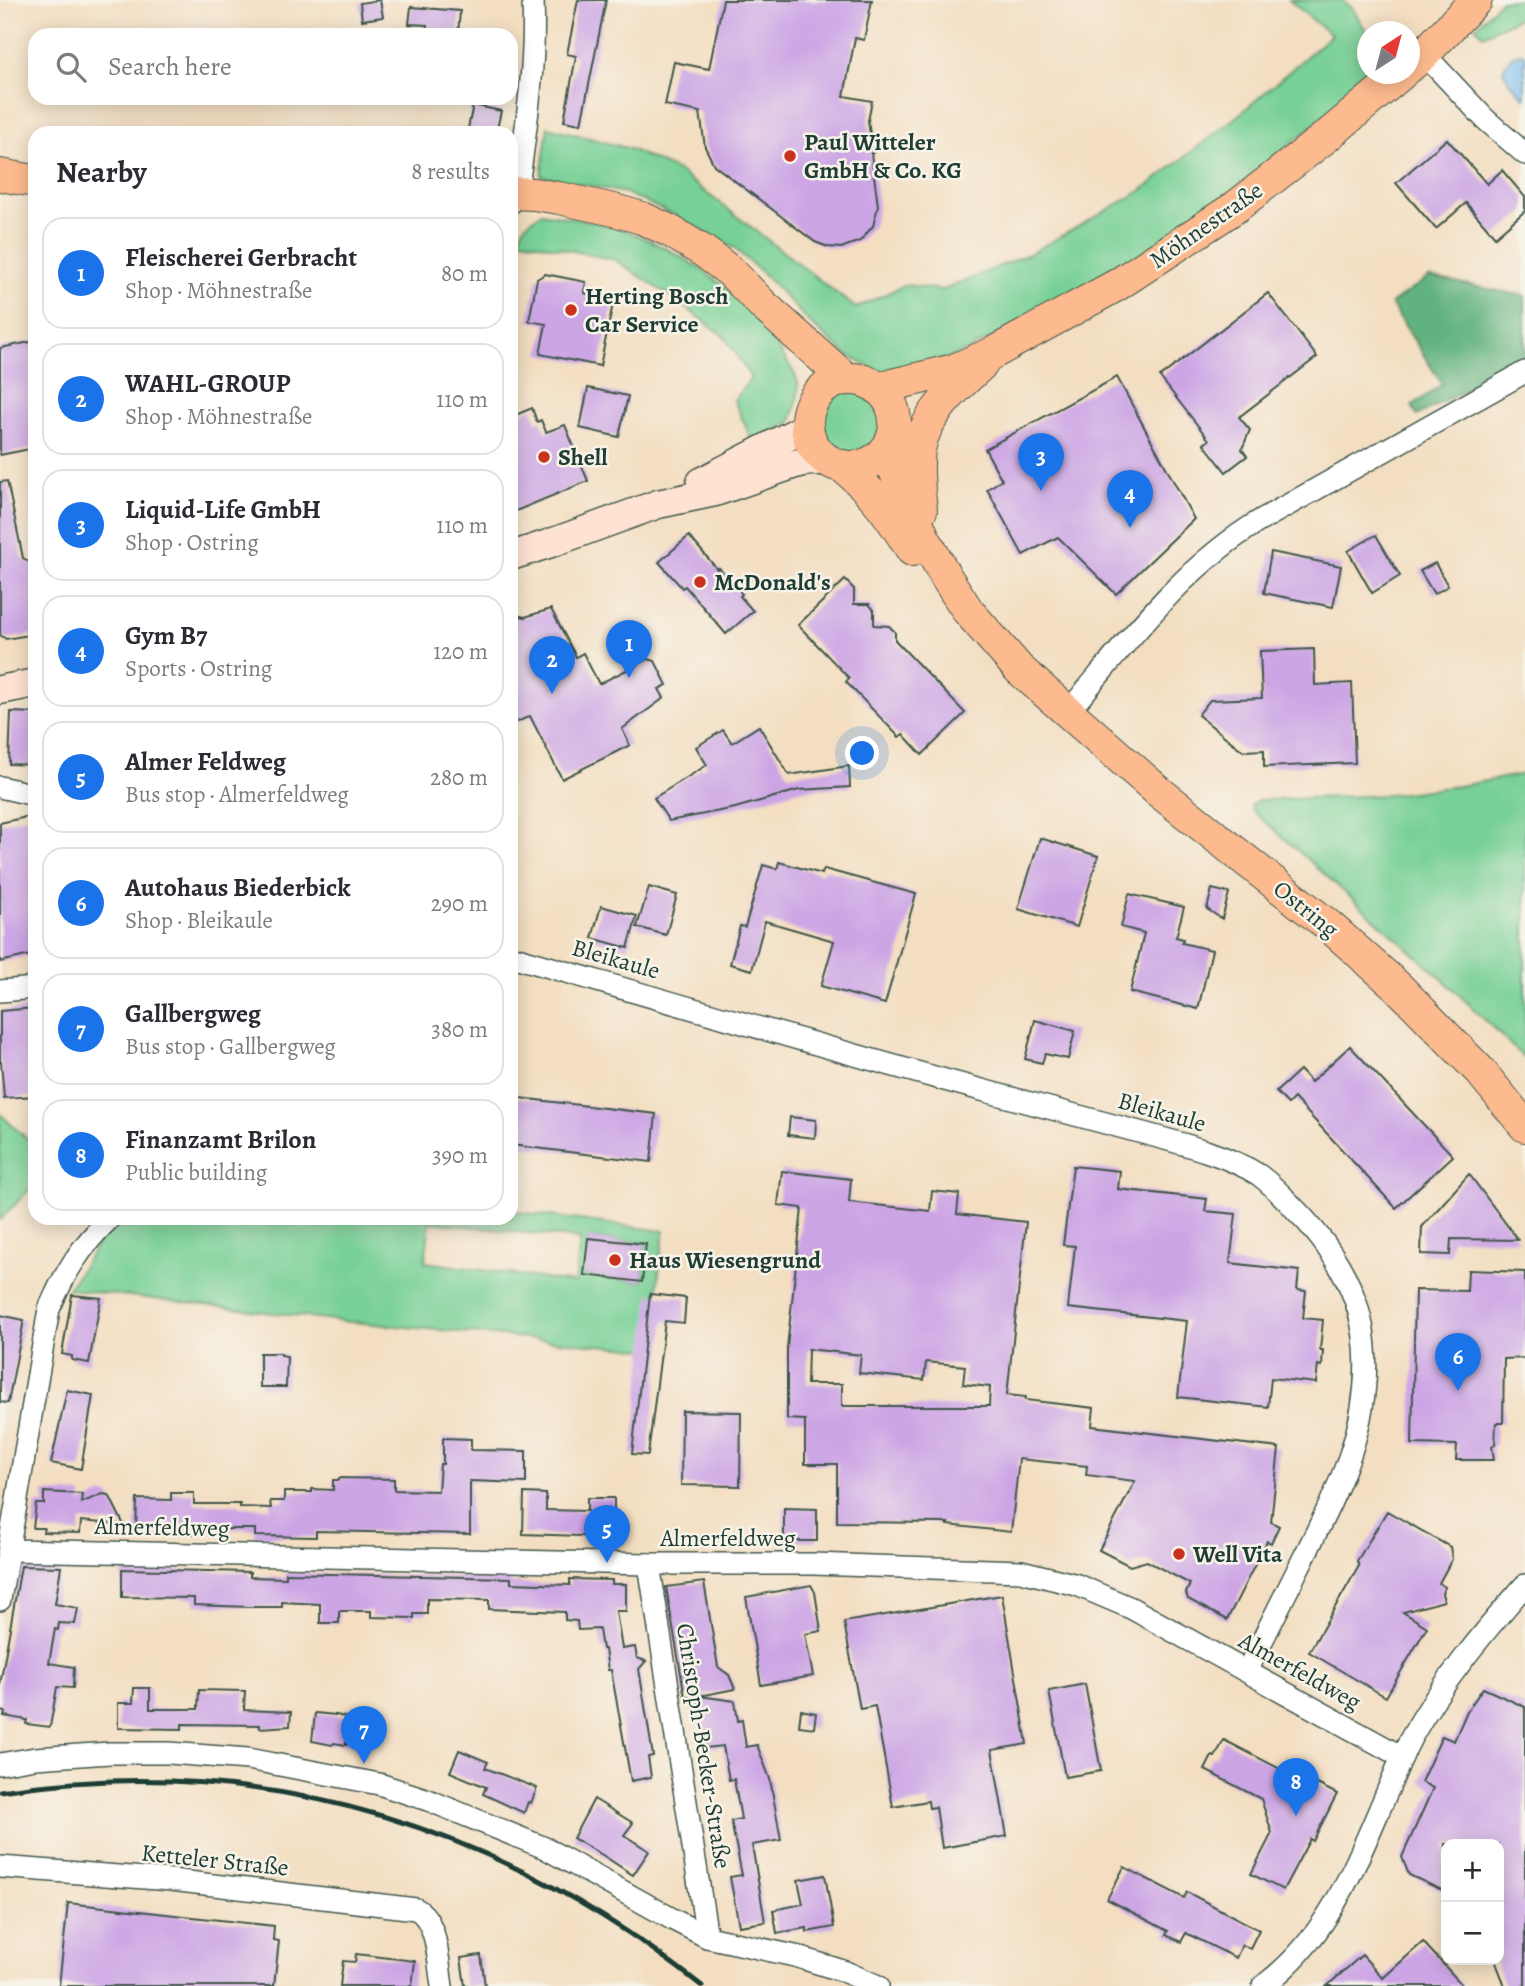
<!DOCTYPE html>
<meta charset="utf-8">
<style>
:root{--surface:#fff;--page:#f7f7f7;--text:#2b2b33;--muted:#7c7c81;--line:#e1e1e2;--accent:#1a73e8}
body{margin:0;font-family:Alegreya,serif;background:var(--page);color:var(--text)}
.controls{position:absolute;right:21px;bottom:21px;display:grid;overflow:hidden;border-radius:14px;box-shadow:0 4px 18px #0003}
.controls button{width:63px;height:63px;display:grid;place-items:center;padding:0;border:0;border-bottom:2px solid var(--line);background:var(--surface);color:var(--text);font:35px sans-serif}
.compass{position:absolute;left:1357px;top:21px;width:63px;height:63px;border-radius:50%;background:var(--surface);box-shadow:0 4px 18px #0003;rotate:36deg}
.you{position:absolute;left:863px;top:754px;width:24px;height:24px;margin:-18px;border:5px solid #fff;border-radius:50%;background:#1a73e8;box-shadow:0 0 0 10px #1a73e833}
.badge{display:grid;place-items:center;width:46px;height:46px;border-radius:50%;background:var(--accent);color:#fff;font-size:23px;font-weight:700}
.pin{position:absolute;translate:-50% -58px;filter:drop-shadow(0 2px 4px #0008)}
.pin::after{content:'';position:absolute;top:37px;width:24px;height:21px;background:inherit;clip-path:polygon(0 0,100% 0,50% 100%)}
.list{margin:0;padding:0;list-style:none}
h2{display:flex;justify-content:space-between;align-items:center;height:91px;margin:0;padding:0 28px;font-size:30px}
h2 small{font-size:23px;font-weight:400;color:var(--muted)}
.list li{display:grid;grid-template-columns:46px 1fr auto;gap:21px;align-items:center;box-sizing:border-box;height:112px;margin:0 14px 14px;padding:0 14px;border:2px solid var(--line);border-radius:21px}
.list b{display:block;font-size:26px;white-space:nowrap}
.list p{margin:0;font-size:23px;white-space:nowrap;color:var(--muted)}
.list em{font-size:23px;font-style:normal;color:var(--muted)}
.icon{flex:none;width:38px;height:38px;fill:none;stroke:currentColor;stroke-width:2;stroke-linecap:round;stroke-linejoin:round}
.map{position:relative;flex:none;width:1525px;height:1986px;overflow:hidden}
.search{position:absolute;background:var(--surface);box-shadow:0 4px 18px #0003;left:28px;top:28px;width:490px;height:77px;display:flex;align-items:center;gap:18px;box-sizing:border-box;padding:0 24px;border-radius:21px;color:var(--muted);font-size:26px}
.panel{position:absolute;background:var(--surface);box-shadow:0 4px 18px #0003;left:28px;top:126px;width:490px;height:1099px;border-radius:21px}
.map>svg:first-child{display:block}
.green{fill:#77d095;stroke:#4b8664;stroke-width:2;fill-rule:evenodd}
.forest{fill:#61b27e;stroke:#407859;stroke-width:2}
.water{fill:#7abff1;stroke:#4c7e92;stroke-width:2}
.building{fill:#cca5e5;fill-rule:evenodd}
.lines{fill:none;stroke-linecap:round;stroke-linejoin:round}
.street-casing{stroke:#3f5549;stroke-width:24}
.secondary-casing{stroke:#3f5549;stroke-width:31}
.primary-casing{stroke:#3f5549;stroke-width:34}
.street{stroke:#fff;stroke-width:21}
.secondary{stroke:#fee3d2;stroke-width:28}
.primary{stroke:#fcba8e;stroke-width:32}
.rail{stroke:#1f3d34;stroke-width:5}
.poi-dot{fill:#c8321e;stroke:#f7f3e8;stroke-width:2.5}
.labels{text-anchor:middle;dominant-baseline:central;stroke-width:5;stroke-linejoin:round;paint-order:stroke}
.poi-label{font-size:24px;font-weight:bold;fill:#1f3d34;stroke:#f7f3e8;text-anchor:start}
.street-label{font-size:24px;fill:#1f3d34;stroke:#f7f3e8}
</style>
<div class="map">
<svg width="1525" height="1986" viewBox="0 0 1525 1986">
<rect width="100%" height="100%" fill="#f7f3e8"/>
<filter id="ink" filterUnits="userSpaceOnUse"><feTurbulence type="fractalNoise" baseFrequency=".0143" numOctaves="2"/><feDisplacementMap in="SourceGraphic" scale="14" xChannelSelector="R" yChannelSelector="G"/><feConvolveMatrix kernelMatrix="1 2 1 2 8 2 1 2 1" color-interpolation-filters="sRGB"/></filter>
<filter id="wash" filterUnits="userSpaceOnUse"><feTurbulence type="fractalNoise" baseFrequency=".00686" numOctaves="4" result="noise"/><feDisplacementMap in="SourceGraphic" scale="28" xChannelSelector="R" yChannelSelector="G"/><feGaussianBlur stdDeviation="1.57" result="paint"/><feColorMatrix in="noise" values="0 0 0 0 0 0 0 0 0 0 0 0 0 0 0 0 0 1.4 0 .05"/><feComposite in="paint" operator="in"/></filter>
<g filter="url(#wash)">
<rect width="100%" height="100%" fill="#f3dec1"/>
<!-- green -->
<g class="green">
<path d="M1289 0H1341L1352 8 1367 32 1368 74 1339 104 1245 181 1123 266 971 349 917 370 880 373 847 355 810 323 768 278 734 248 674 215 625 193 541 176 548 127 630 149 678 171 856 308 905 285 943 290 1029 254 1141 191 1240 114 1331 35Z"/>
<path d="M1501 0H1525V15L1483 35 1476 27Z"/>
<path d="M541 213C569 218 598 221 625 230 690 255 749 296 784 357 789 365 798 376 798 385 799 398 795 409 791 422L753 443 734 400 751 378 725 337 676 300 615 260 518 239 525 225Z"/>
<circle cx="852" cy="423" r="34"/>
<path d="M1525 774V1059L1448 984 1253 811 1251 805 1259 800 1388 795 1459 786Z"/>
<path d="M0 1114 35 1146V1184L0 1220Z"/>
<path d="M511 1211 664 1231 650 1350 342 1321 68 1289 106 1231 117 1218H511ZM430 1222 580 1239 575 1283 425 1262ZM589 1238 646 1244 642 1282 585 1275Z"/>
</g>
<!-- forest -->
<path class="forest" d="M1429 277 1525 296V358L1417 416 1412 406 1442 384 1391 304Z"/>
<!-- water -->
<path class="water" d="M1522 53 1525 54V98L1509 82 1503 70C1507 60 1511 54 1522 53Z"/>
<g id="blocks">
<!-- building -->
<g class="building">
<path d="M380 0 383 17 362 20 360 3Z"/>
<path d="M578 0H606L581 124 564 121 576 56 567 54Z"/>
<path d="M723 0H872L864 40 855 38 844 96 872 101 868 121 873 153H871L878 206 873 226 860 241 841 248 828 247 815 242 714 165 705 147 700 112 665 105 674 62 709 69Z"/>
<path d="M411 7 460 11 458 35H426L427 25 409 24Z"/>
<path d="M473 105 501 111 496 133H467Z"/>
<path d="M1447 139 1487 184 1502 170 1525 197V211L1495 237 1466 203 1436 229 1396 183Z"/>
<path d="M545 274 586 282 584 293 614 299 600 366 540 354 546 324 529 321 537 279Z"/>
<path d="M1268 293 1317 357 1239 417 1250 430 1242 449 1247 456 1226 472 1204 444 1209 440 1160 377Z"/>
<path d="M35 341V448L0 455V348Z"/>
<path d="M1117 377 1194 519 1116 594 1058 537 1023 555 987 489 1002 480 985 449Z"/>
<path d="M588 388 628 396 619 437 580 428Z"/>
<path d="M532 408 537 422 541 420 546 432 565 425 588 481 511 513V417Z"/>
<path d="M7 481 23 558 35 566V634L6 639 0 635V482Z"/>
<path d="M1376 535 1400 576 1372 593 1348 551Z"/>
<path d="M689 536 717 569 719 568 734 584 742 594 740 596 753 611 726 634 685 586 682 588 659 562Z"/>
<path d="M1271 552 1341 566 1333 607 1264 593Z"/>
<path d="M1435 563 1448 586 1434 594 1420 571Z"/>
<path d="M845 580 854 589V604H869L874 610V625L889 626 895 632V640L965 713 922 755 903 734 899 737 846 682 849 678 798 625Z"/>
<path d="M551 609 576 657 583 653 599 684 648 659 655 661 667 685 659 689 664 698 622 729 630 745 562 779 530 716 511 725V621L516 615 525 617Z"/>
<path d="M1314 649 1315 685 1352 683 1355 763 1264 767V750L1243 751 1198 715 1210 700 1262 698 1260 651Z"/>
<path d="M11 712 35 713V765L9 764Z"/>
<path d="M759 726 789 775 849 766 850 787 799 790 735 808 669 821 654 798 707 765 696 747 723 730 732 743Z"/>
<path d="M35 815V954L0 962V823Z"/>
<path d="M1040 838 1098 856 1077 927 1018 909Z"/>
<path d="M779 862 822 874 824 869 916 894 885 1004 821 986 834 941 765 921 752 970 730 964 740 926 745 927 763 865 777 869Z"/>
<path d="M649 887 677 895 666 935 637 927Z"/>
<path d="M1212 889 1229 893 1222 919 1207 909Z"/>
<path d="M1129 894 1184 907 1176 937 1183 939 1182 943 1212 950 1198 1009 1130 992 1144 933 1121 927Z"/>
<path d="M601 906 637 916 628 948 592 938Z"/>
<path d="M35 1008V1096L4 1098 1 1062H0V1011Z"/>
<path d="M1035 1020 1075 1031 1068 1059 1045 1054 1042 1063 1025 1059Z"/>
<path d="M1350 1046 1453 1156 1396 1208 1294 1098 1288 1104 1276 1092 1300 1070 1311 1082Z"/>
<path d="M511 1097 656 1114 651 1162 511 1145Z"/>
<path d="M790 1117 816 1120 815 1138 788 1135Z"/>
<path d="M1073 1166 1120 1171 1118 1189 1207 1199 1205 1211 1236 1214 1230 1263 1299 1271 1297 1290 1306 1291 1303 1318 1323 1320 1320 1350H1323L1322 1366 1318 1365 1316 1383 1271 1378 1268 1407 1178 1397 1187 1321 1068 1308 1075 1246 1063 1245Z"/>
<path d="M782 1171 851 1179 849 1202 930 1211 932 1191 959 1194 957 1214 1026 1222 1007 1395 1026 1397 1025 1400 1094 1408 1092 1426 1279 1448 1271 1522 1279 1526 1271 1543 1267 1541 1227 1620 1188 1599 1186 1593 1190 1584 1147 1561 1130 1566 1099 1550 1135 1481 1086 1475 1087 1466 1019 1459 1011 1532 947 1525 948 1523 837 1522V1464H805V1420L787 1419V1348L802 1208 778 1205ZM808 1349 861 1355 859 1373 924 1380 926 1362 965 1366 963 1384 990 1387 989 1406H842V1384H807Z"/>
<path d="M1469 1174 1518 1240 1451 1239 1450 1255 1421 1254 1422 1227Z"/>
<path d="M588 1238 646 1244 642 1282 584 1275Z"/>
<path d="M1468 1270 1525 1272V1358L1504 1359 1503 1423H1496L1495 1445 1492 1446 1494 1460H1456L1457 1445 1412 1444 1415 1290 1467 1291Z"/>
<path d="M650 1294 686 1298 684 1323 665 1321 648 1455 632 1454Z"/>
<path d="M72 1295 101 1298 89 1363 72 1360V1356L62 1354Z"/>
<path d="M0 1315 24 1320 8 1403 0 1402Z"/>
<path d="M260 1353H281V1355L287 1356 286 1387H260Z"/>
<path d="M67 1390 93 1395 81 1469 51 1463Z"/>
<path d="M682 1411 741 1412 740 1486 681 1485Z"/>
<path d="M443 1438 471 1439V1450L526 1451V1483L470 1481V1534L316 1531V1537L255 1536V1529H195V1534H136L137 1499 171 1500V1493H194V1504H240V1507L271 1508 270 1501H284V1492H312V1489L333 1490V1480H339V1478L394 1479V1490L438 1491 440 1464H443Z"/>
<path d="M44 1492 82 1494 81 1503 103 1494 109 1495 124 1525 81 1521 80 1533 43 1532 44 1528H33L36 1504H44Z"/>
<path d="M524 1493 546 1494V1510L587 1511V1498H614V1516H610V1537L523 1534Z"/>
<path d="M784 1508 817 1509V1541H784Z"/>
<path d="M1387 1511 1450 1547 1452 1559 1439 1583 1445 1587 1442 1593 1444 1601 1403 1612 1427 1627 1386 1697 1309 1652 1359 1566 1357 1561Z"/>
<path d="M21 1566 61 1567 55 1604 78 1608 75 1624 59 1623 58 1630 55 1629 49 1663 74 1667 73 1688 57 1687 50 1727 26 1724 27 1720 4 1716 5 1712 0 1711V1685Z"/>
<path d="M122 1569 250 1572V1577L286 1578V1573L511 1578V1583L570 1585V1579L612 1580V1584H626V1611H616L622 1649 635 1647 637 1658 646 1661 639 1669 653 1756 648 1757 651 1777 631 1781 611 1670H608L605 1649H602L599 1629 578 1630 577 1621 565 1620V1612L489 1609V1600L427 1599V1614H414V1618L371 1617V1611H339V1623H320V1604L282 1602V1607H250L194 1605V1598L122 1597Z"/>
<path d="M704 1582 718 1667 729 1675 735 1689 699 1696 735 1701 738 1721 742 1720 746 1747 757 1745 770 1779 781 1840 752 1845 765 1922 739 1926 730 1877 742 1875 731 1821 741 1819 734 1779 729 1780 723 1746 706 1748 697 1695 685 1697 666 1587Z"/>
<path d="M811 1585 815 1592 821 1631 805 1634 813 1676 761 1685 746 1597Z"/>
<path d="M1002 1595 1027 1744 992 1750 1007 1836 942 1848 936 1807 929 1808 928 1801 893 1807 875 1706 860 1709 844 1622Z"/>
<path d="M1085 1684 1101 1771 1065 1777 1049 1691Z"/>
<path d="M134 1688H150V1709H198L199 1690 245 1691 244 1710 291 1712 290 1726 260 1728V1725L182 1724V1729L118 1728V1703H133Z"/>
<path d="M1483 1688 1525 1707V1986H1505L1495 1960H1499V1844H1446V1892L1409 1875 1402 1857 1433 1788 1421 1782 1442 1736 1454 1741 1467 1711Z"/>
<path d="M801 1710 816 1713 814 1728 799 1726Z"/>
<path d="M315 1713 336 1715 349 1718 348 1725 367 1728 365 1746 346 1743V1745L334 1743 332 1745 312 1741Z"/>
<path d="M1224 1740 1288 1773 1290 1770 1337 1794 1313 1841 1310 1839 1283 1890 1251 1874 1272 1833 1261 1799 1205 1770 1212 1756 1215 1757Z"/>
<path d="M459 1750 488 1762 485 1768 537 1788 531 1803 528 1802 524 1813 483 1794 486 1787 450 1772Z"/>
<path d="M594 1799 633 1823 624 1835 649 1851 633 1875 604 1856 573 1838Z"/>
<path d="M1124 1867 1184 1898 1187 1892 1259 1930 1250 1948 1242 1945 1236 1958 1186 1933 1181 1942 1166 1935 1168 1931 1107 1899Z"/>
<path d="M825 1875 834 1927 807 1932V1928L777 1933 773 1910 803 1904 798 1880Z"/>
<path d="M68 1903 274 1926 273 1940 279 1941 274 1986H59Z"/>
<path d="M1423 1942 1463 1986H1327L1362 1955 1383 1978Z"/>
<path d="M356 1954 415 1961 412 1986H340L343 1961 355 1962Z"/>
<path d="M481 1955 485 1986H465L461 1958Z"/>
</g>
</g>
</g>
<g filter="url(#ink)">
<use href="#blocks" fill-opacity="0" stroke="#3f5549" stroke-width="2"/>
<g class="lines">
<!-- street casing -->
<g class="street-casing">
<g id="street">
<path d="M1424 54 1485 119 1525 154"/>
<path d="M512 202 517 193C526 129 536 64 533 0"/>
<path d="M1067 713C1126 644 1182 567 1261 520L1525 372"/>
<path d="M0 787 35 795"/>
<path d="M511 956C670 1002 829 1049 989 1092 1039 1105 1089 1119 1139 1132 1176 1142 1226 1154 1259 1175 1271 1184 1283 1196 1293 1207 1331 1245 1361 1292 1365 1347 1371 1426 1338 1489 1304 1557 1285 1595 1266 1633 1247 1671"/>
<path d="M0 991 35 988"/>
<path d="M9 1550 649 1564H813L1021 1571 1077 1585 1131 1608 1402 1757"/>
<path d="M649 1564 707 1937"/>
<path d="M0 1600 49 1309C65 1272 81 1246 110 1218"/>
<path d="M0 1764 35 1758 110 1753H169L248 1759 379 1784 428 1800 545 1848 674 1920 707 1937 795 1956 843 1971 878 1986"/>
<path d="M0 1867 171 1880 416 1909C438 1920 438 1963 442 1986"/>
<path d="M1263 1986C1330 1936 1355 1865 1387 1792 1395 1774 1402 1755 1411 1738 1442 1682 1483 1633 1525 1585"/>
</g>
</g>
<!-- secondary casing -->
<g class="secondary-casing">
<g id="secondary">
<path d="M701 482 808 426"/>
<path d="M511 556 551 543 658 504 715 492 795 464 809 461H830"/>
<path d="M0 690 35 683"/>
</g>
</g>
<!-- primary casing -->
<g class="primary-casing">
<g id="primary">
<path d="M1410 66 1424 54 1476 0"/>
<path d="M0 175 35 181"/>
<path d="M511 193 534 194 559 198 614 210 642 218 670 231 703 251 731 272 764 306 846 379"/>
<circle cx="851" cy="423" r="44"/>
<path d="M879 388 954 370 995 352 1117 285 1237 206 1327 136 1401 74"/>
<path d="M886 450 923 536 946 577 968 611 1019 669 1158 791 1329 926 1398 987 1480 1071 1525 1126"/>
<path d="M842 466C876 494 889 514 912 550"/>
<path d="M921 510C919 491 916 470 919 450 925 414 956 388 982 364"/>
</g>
</g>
<!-- street -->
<use href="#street" class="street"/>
<!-- secondary -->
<use href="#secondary" class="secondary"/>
<!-- primary -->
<use href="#primary" class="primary"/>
<!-- rail -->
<path class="rail" d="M0 1791C262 1752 495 1823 702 1986"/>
</g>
</g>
<!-- markers -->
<g class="poi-dot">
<circle cx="790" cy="156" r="7"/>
<circle cx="571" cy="310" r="7"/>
<circle cx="544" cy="457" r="7"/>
<circle cx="700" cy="582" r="7"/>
<circle cx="615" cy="1260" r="7"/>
<circle cx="1179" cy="1554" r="7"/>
</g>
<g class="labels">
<!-- poi labels -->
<g class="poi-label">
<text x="804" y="142">Paul Witteler<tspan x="804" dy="28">GmbH &amp; Co. KG</tspan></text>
<text x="585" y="296">Herting Bosch<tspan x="585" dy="28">Car Service</tspan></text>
<text x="558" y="457">Shell</text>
<text x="714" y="582">McDonald's</text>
<text x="629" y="1260">Haus Wiesengrund</text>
<text x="1193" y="1554">Well Vita</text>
</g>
<!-- street labels -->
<g class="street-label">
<text transform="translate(1206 225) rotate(-35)">Möhnestraße</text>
<text transform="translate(1306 909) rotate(39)">Ostring</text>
<text transform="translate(616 959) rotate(16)">Bleikaule</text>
<text transform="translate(1162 1112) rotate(16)">Bleikaule</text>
<text transform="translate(162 1527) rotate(1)">Almerfeldweg</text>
<text x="728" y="1538">Almerfeldweg</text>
<text transform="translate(1300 1671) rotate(29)">Almerfeldweg</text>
<text transform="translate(704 1746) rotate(81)">Christoph-Becker-Straße</text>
<text transform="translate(215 1860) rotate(6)">Ketteler Straße</text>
</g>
</g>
</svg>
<div class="controls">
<button>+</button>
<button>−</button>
</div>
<svg class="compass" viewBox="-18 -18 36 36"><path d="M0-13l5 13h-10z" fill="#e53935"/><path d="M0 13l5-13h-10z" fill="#7c7c81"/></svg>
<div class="you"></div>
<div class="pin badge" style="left:629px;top:678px">1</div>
<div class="pin badge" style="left:552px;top:694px">2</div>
<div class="pin badge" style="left:1041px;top:491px">3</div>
<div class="pin badge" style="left:1130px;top:528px">4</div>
<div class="pin badge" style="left:607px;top:1563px">5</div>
<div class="pin badge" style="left:1458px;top:1391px">6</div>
<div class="pin badge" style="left:364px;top:1764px">7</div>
<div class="pin badge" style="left:1296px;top:1816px">8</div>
<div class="search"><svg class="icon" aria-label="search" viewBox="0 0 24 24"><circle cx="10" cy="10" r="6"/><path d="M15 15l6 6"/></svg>Search here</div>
<section class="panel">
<h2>Nearby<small>8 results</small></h2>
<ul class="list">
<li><span class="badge">1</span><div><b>Fleischerei Gerbracht</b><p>Shop · Möhnestraße</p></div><em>80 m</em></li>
<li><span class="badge">2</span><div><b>WAHL-GROUP</b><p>Shop · Möhnestraße</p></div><em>110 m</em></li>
<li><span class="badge">3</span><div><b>Liquid-Life GmbH</b><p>Shop · Ostring</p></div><em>110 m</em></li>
<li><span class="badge">4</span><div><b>Gym B7</b><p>Sports · Ostring</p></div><em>120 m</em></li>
<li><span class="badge">5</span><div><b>Almer Feldweg</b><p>Bus stop · Almerfeldweg</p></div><em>280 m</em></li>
<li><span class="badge">6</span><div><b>Autohaus Biederbick</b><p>Shop · Bleikaule</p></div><em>290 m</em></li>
<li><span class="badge">7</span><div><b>Gallbergweg</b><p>Bus stop · Gallbergweg</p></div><em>380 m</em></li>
<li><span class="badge">8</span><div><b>Finanzamt Brilon</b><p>Public building</p></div><em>390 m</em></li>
</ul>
</section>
</div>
